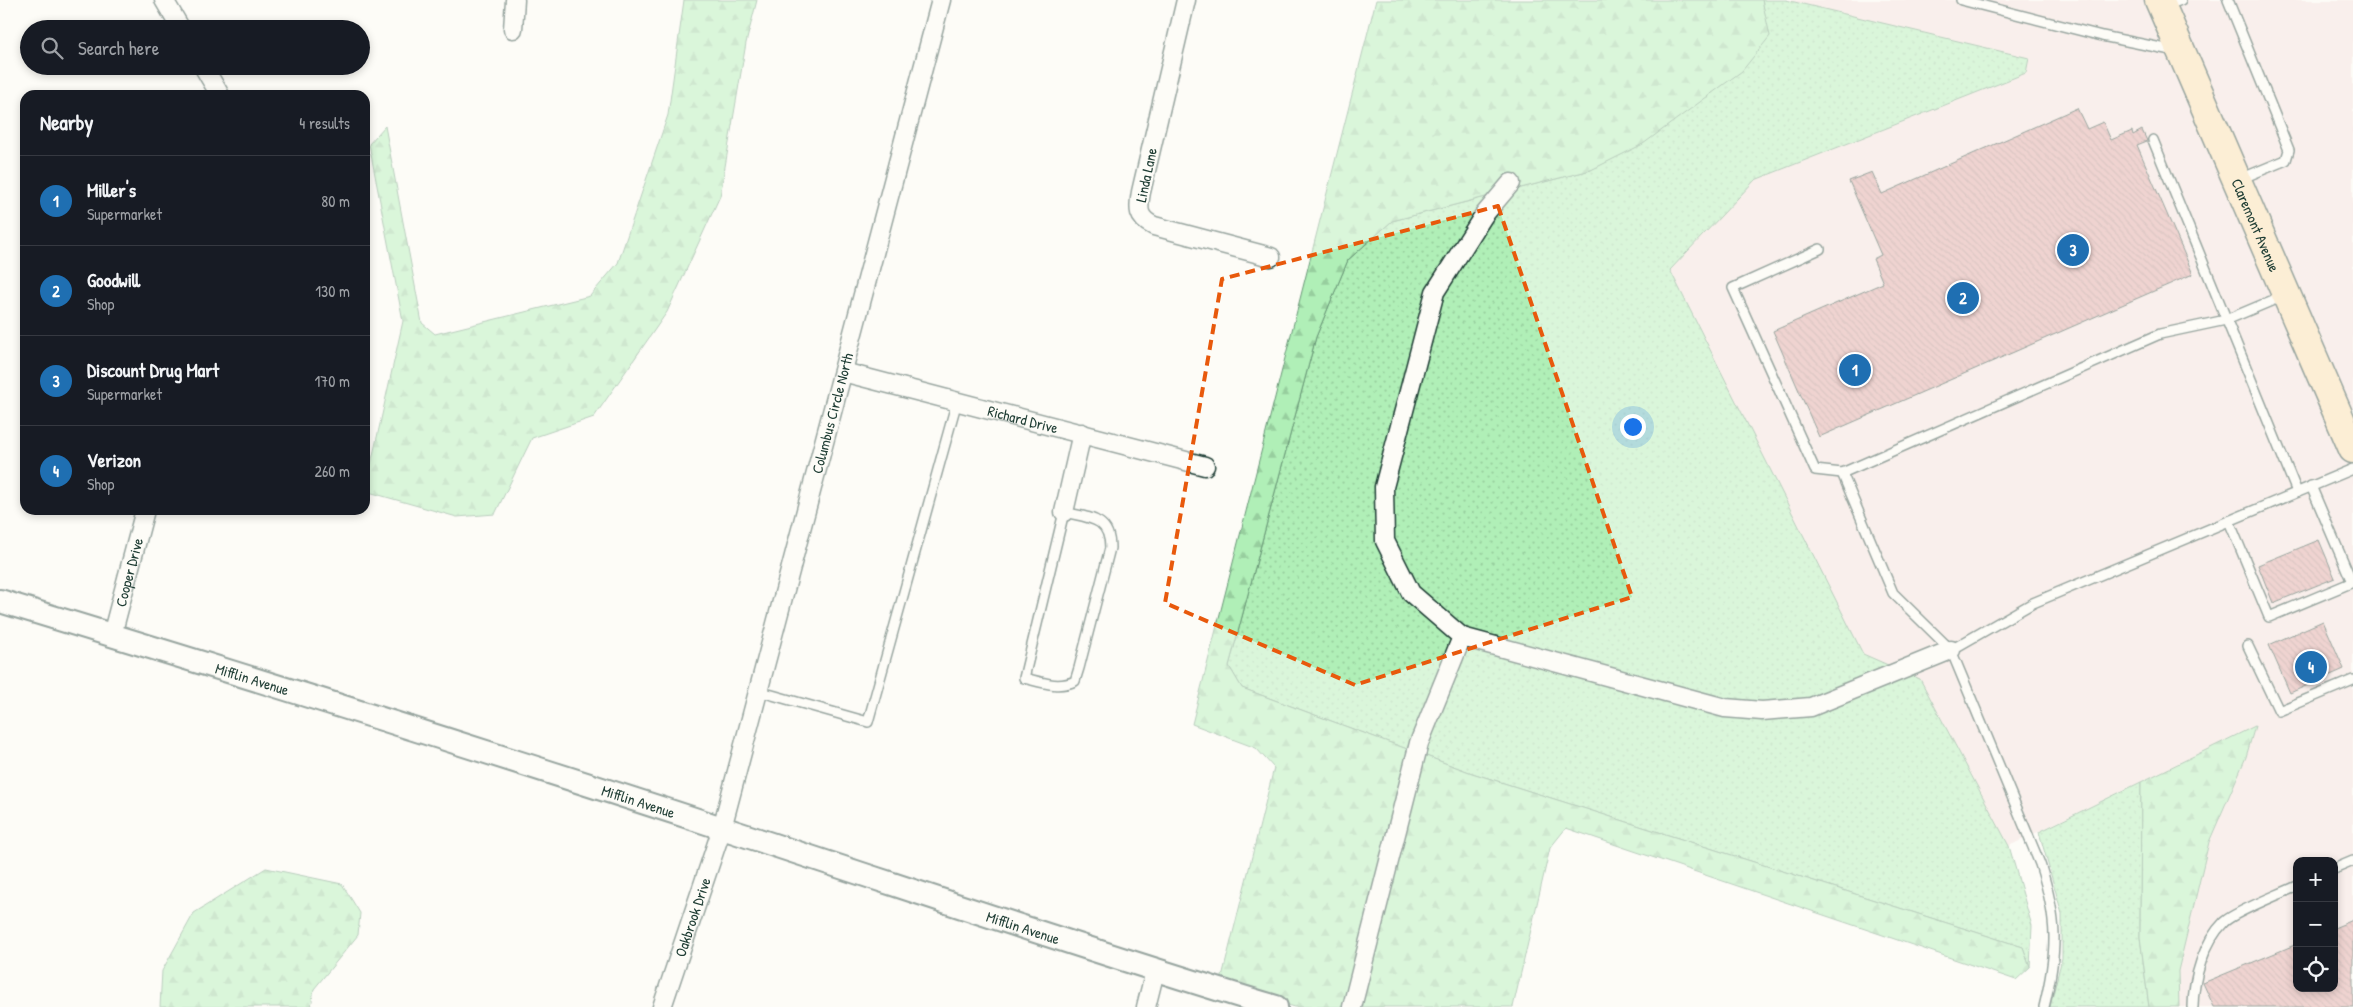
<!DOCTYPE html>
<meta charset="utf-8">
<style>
:root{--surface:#171b24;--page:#20242c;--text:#f1f3f6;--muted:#9ea1a6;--line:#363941;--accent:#1f6fb2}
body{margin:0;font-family:"Patrick Hand",sans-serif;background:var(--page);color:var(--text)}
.controls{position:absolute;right:15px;bottom:15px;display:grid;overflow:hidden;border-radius:10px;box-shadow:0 2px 8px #0003}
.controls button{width:45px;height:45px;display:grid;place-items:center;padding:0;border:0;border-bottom:1px solid var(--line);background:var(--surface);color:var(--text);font:25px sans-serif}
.you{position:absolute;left:1632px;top:426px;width:18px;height:18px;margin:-12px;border:4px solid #fff;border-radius:50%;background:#1a73e8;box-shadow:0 0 0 8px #1a73e833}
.badge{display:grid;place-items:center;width:32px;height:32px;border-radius:50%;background:var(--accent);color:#fff;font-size:16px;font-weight:700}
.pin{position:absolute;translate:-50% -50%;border:2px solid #fff;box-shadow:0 1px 5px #0006}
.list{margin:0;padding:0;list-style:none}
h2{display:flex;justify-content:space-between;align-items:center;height:65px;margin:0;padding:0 20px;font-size:21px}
h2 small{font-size:16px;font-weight:400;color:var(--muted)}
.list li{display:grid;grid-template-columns:32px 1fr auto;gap:15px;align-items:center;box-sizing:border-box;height:90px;padding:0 20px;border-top:1px solid var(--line)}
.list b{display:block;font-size:19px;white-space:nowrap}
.list p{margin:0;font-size:16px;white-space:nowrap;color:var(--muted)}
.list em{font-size:16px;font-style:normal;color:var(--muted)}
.icon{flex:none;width:28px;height:28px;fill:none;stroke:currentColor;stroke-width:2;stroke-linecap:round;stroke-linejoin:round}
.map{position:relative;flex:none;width:2353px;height:1007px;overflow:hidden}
.search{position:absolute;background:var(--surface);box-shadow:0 2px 8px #0003;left:20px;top:20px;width:350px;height:55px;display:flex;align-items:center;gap:12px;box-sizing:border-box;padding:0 18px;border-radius:28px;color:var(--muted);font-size:19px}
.panel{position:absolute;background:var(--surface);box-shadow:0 2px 8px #0003;left:20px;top:90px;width:350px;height:425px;border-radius:15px}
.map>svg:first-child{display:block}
.built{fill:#f4e1dd;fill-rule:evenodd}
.grass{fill:url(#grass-dots);stroke:#689676}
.forest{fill:url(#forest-firs);stroke:#689676}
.building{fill:url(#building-back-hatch);stroke:#1f3d34}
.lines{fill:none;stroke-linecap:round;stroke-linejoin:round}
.service-casing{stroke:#1f3d34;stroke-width:12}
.minor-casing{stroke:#1f3d34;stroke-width:21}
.tertiary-casing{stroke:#1f3d34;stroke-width:26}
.primary-casing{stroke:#1f3d34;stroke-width:31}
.service{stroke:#fdfcf7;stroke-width:9}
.minor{stroke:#fdfcf7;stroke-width:18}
.tertiary{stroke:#fdfcf7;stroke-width:22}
.primary{stroke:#fbddab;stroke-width:28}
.marked{fill:none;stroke:#e8590c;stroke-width:4;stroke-dasharray:10 6;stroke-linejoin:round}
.labels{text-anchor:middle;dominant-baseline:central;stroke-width:4;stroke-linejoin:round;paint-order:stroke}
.street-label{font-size:15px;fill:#1f3d34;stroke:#fdfcf7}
</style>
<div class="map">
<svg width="2353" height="1007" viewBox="0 0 2353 1007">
<defs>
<pattern id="grass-dots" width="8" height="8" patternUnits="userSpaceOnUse" patternTransform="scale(1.25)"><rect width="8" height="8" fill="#b0efb7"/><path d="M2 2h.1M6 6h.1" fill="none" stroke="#97ce9e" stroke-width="1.8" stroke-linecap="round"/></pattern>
<pattern id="forest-firs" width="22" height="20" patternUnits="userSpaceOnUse" patternTransform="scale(1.25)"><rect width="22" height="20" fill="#b0efb7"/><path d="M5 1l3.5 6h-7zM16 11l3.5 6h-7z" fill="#97ce9e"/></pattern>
<pattern id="building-back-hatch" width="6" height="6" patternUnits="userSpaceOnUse" patternTransform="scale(1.25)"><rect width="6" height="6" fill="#dea3a1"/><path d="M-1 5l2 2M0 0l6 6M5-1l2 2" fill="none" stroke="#b38684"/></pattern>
</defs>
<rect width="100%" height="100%" fill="#fdfcf7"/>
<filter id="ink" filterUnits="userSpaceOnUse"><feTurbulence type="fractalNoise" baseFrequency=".02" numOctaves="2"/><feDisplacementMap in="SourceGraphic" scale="10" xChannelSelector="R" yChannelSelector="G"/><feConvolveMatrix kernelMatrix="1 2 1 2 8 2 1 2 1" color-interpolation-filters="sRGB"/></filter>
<g filter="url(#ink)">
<!-- built -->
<path class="built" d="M1786 0H2353V1007H2179L2178 971 2209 842 2246 757 2254 727 2009 846 1920 680 1863 654 1670 270 1755 180 2026 73 2029 59ZM2297 861H2334V988H2297Z"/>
<!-- grass -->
<g class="grass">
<path d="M1762 0H1786L2029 58 2026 73 1755 180 1670 270 1863 654 1920 679 2009 846 2032 926 2030 967 2023 947 1472 773 1242 688 1229 666 1316 337 1348 260 1392 221 1591 170 1769 36Z"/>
<path d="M2141 782 2140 937 2149 1007H2050L2062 958V914L2039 832Z"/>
</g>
<!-- forest -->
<g class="forest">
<path d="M684 0H757L746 43 720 196 667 312 594 417 532 438 495 514 457 517 365 491 403 321 369 144 385 126 422 323 435 334 590 296 618 263 668 115Z"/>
<path d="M1376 0H1762L1770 36 1742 71 1643 144 1591 170 1392 221 1348 260 1316 337 1229 666 1242 688 1472 773 2023 947 2030 967 2016 980 1566 828 1550 848 1513 1007H1295L1220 985 1274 768 1256 748 1192 724Z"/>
<path d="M2255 726 2246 757 2209 842 2178 971 2179 1007H2149L2140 937 2141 782Z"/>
<path d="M266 868 342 884 360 913 358 935 314 989 311 1007H160L162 971 194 913Z"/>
</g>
<!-- building -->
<g class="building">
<path d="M2077 108 2087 129 2103 122 2111 140 2132 131 2133 135 2142 130 2147 141 2137 145 2193 274 1819 437 1773 331 1883 283 1873 259 1881 255 1849 181 1872 172 1882 194Z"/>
<path d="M2319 540 2335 578 2273 603 2258 565Z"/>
<path d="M2323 621 2344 669 2290 693 2269 645Z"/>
<path d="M2353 920V1007H2214L2203 983 2297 944V988H2334V928Z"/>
</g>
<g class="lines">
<!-- service casing -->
<g class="service-casing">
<g id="service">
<path d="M1961 0 2102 36 2176 51"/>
<path d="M2228 0 2289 150 2286 160 2240 179"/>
<path d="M2165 6 2181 0"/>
<path d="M2153 140 2297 492"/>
<path d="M1820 249 1733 288 1815 470 1842 473"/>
<path d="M2311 486 2352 582"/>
<path d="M1064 512C1089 518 1110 517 1110 548L1079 668 1075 681C1058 689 1041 682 1024 678Z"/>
<path d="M2229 521 2269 617 2353 582"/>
<path d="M2248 646 2279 711 2353 680"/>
<path d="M1951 650 2033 603 2353 469"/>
<path d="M758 691 868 722 957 401"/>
<path d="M2334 869 2353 861"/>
<path d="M2044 1007C2058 950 2058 920 2040 864L1951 650 1893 593 1842 473 2160 334 2226 320 2283 296"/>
<path d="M2193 1007C2193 979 2204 942 2224 922 2236 911 2281 894 2297 886"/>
</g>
</g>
<!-- minor casing -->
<g class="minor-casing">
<g id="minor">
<path d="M164 0 181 29"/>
<path d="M1186 0 1141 192C1138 209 1137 218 1154 226L1271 257"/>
<path d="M513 29 515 0"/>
<path d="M203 66 220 95"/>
<path id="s1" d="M843 372 1205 466"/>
<path d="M1064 512 1082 433"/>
<path id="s2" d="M112 635 145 510"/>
<path d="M1462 637 1725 708 1762 711 1811 707 1951 650"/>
<path id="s3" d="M662 1007 722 828 941 0"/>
<path d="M1146 1007 1155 971"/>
<path d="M1352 1007 1419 743 1462 637 1411 593 1385 541 1384 487 1435 292 1484 215 1511 183"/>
</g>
</g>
<!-- tertiary casing -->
<g class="tertiary-casing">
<g id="tertiary">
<path id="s4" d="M0 601C240 674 480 749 719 827 904 887 1089 951 1276 1007"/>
</g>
</g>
<!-- primary casing -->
<g class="primary-casing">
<g id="primary">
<path id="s5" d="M2159 0 2353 449"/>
</g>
</g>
<!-- service -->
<use href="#service" class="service"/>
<!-- minor -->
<use href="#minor" class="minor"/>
<!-- tertiary -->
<use href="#tertiary" class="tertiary"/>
<!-- primary -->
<use href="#primary" class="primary"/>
</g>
</g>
<!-- marked area -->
<path d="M0 0H2353V1007H0ZM1498 206 1632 597 1355 685 1165 603 1222 279Z" fill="#fdfcf7" fill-opacity=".55" fill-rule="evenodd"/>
<path class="marked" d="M1498 206 1632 597 1355 685 1165 603 1222 279Z"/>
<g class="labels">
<!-- street labels -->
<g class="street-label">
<text transform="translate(1146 175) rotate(-78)">Linda Lane</text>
<text stroke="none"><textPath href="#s5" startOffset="245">Claremont Avenue</textPath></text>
<text stroke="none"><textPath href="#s3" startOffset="618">Columbus Circle North</textPath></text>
<text stroke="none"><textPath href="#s1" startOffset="186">Richard Drive</textPath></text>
<text stroke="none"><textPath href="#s2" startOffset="65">Cooper Drive</textPath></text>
<text stroke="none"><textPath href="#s4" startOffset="264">Mifflin Avenue</textPath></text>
<text stroke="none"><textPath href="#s4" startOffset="669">Mifflin Avenue</textPath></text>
<text stroke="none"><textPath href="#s3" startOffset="95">Oakbrook Drive</textPath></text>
<text stroke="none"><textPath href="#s4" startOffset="1074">Mifflin Avenue</textPath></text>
</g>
</g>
</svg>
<div class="controls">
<button>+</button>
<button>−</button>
<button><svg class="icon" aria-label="locate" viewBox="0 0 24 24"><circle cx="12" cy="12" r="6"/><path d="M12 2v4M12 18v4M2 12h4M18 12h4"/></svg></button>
</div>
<div class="you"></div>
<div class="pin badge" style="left:1855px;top:370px">1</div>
<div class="pin badge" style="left:1963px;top:298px">2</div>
<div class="pin badge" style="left:2073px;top:250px">3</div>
<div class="pin badge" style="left:2311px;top:667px">4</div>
<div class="search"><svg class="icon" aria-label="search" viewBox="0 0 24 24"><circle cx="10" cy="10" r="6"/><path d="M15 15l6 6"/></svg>Search here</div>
<section class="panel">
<h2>Nearby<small>4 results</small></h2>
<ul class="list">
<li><span class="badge">1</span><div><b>Miller's</b><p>Supermarket</p></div><em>80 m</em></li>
<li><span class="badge">2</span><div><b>Goodwill</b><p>Shop</p></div><em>130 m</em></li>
<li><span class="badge">3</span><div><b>Discount Drug Mart</b><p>Supermarket</p></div><em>170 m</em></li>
<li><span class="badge">4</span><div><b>Verizon</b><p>Shop</p></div><em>260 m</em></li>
</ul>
</section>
</div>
